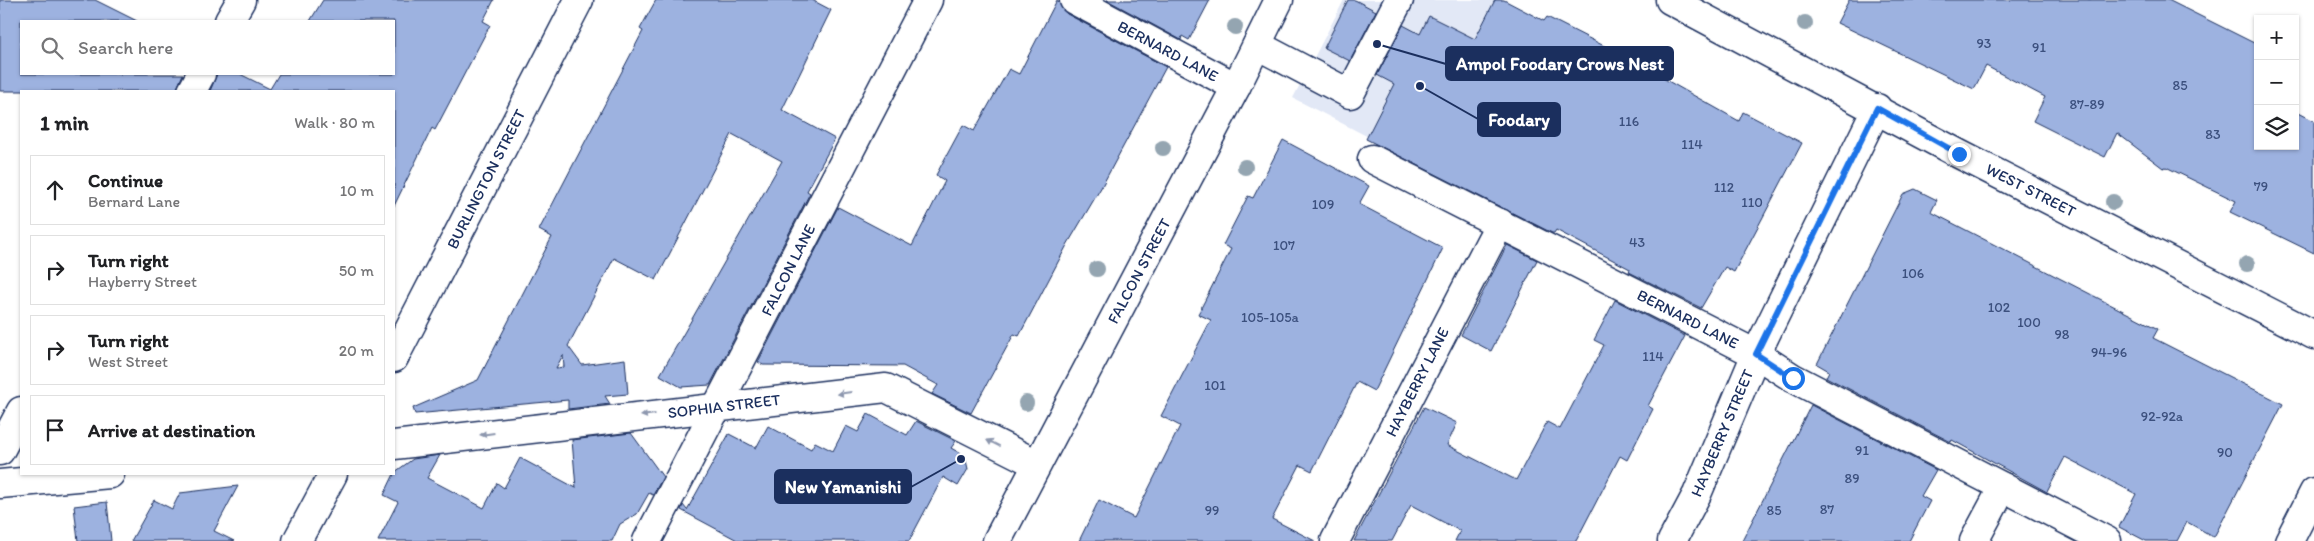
<!DOCTYPE html>
<meta charset="utf-8">
<style>
:root{--surface:#fff;--page:#f6f6f6;--text:#202124;--muted:#757577;--line:#e0e0e0}
body{margin:0;font-family:Itim,sans-serif;background:var(--page);color:var(--text)}
.controls{position:absolute;right:15px;top:15px;display:grid;overflow:hidden;border-radius:0px;box-shadow:0 1px 4px #0004}
.controls button{width:45px;height:45px;display:grid;place-items:center;padding:0;border:0;border-bottom:1px solid var(--line);background:var(--surface);color:var(--text);font:25px sans-serif}
.stop{position:absolute;width:15px;height:15px;margin:-11px;border:4px solid #1a73e8;border-radius:50%;background:#fff}
.stop.end{background:#1a73e8;border-color:#fff;box-shadow:0 1px 5px #0008}
.list{margin:0;padding:0;list-style:none}
h2{display:flex;justify-content:space-between;align-items:center;height:65px;margin:0;padding:0 20px;font-size:21px}
h2 small{font-size:16px;font-weight:400;color:var(--muted)}
.list li{display:grid;grid-template-columns:32px 1fr auto;gap:15px;align-items:center;box-sizing:border-box;height:70px;margin:0 10px 10px;padding:0 10px;border:1px solid var(--line);border-radius:0px}
.list b{display:block;font-size:19px;white-space:nowrap}
.list p{margin:0;font-size:16px;white-space:nowrap;color:var(--muted)}
.list em{font-size:16px;font-style:normal;color:var(--muted)}
.icon{flex:none;width:28px;height:28px;fill:none;stroke:currentColor;stroke-width:2;stroke-linecap:round;stroke-linejoin:round}
.map{position:relative;flex:none;width:2314px;height:541px;overflow:hidden}
.search{position:absolute;background:var(--surface);box-shadow:0 1px 4px #0004;left:20px;top:20px;width:375px;height:55px;display:flex;align-items:center;gap:12px;box-sizing:border-box;padding:0 18px;border-radius:0px;color:var(--muted);font-size:19px}
.panel{position:absolute;background:var(--surface);box-shadow:0 1px 4px #0004;left:20px;top:90px;width:375px;height:385px;border-radius:0px}
.map>svg:first-child{display:block}
.built{fill:#e2e8f6}
.building{fill:#9db2e0;stroke:#1b2f5e;fill-rule:evenodd}
.lines{fill:none;stroke-linecap:round;stroke-linejoin:round}
.minor-casing{stroke:#1b2f5e;stroke-width:31}
.major-casing{stroke:#1b2f5e;stroke-width:31}
.minor{stroke:#fff;stroke-width:28}
.major{stroke:#fff;stroke-width:28}
.tree{fill:#94a5b1}
.oneway{fill:#8d97ae}
.route{stroke:#1a73e8;stroke-width:6}
.labels{text-anchor:middle;dominant-baseline:central;stroke-width:4.5;stroke-linejoin:round;paint-order:stroke}
.number-label{font-size:14px;fill:#3c507e}
.street-label{font-size:16px;fill:#1b2f5e;stroke:#fff}
.leader{fill:none;stroke:#1b2f5e;stroke-width:2}
.callout-dot{fill:#1b2f5e;stroke:#fff;stroke-width:2}
.callout{fill:#1b2f5e;stroke:#1b2f5e;stroke-width:2}
.callout-label{font-size:18px;text-anchor:middle;font-weight:bold;fill:#fff}
</style>
<div class="map">
<svg width="2314" height="541" viewBox="0 0 2314 541">
<rect width="100%" height="100%" fill="#fff"/>
<filter id="ink" filterUnits="userSpaceOnUse"><feTurbulence type="fractalNoise" baseFrequency=".02" numOctaves="2"/><feDisplacementMap in="SourceGraphic" scale="10" xChannelSelector="R" yChannelSelector="G"/><feConvolveMatrix kernelMatrix="1 2 1 2 8 2 1 2 1" color-interpolation-filters="sRGB"/></filter>
<g filter="url(#ink)">
<!-- built -->
<path class="built" d="M1344 0H1497L1415 161 1293 98Z"/>
<!-- building -->
<g class="building">
<path d="M0 0H95L137 21H21V74H183L176 91H0Z"/>
<path d="M323 0H494L483 21 490 25 435 130 432 128 394 206V91H210L217 74H240L270 89 279 74H394V21H310Z"/>
<path d="M656 0H812L831 10 782 110 835 139 807 191 810 193 710 385 681 387 660 375 782 161 732 134 656 280 614 258 568 346 582 365 625 359 628 394 605 396 610 404 568 409V400L415 414 413 408 478 380 552 237 539 230 643 31 640 29ZM563 355 564 367 556 368Z"/>
<path d="M1057 0 1067 14 1166 67 1102 186 1067 245 1019 336 1014 334 971 413 932 394 938 385 903 366 763 365 758 362 838 207 912 246 945 181 936 175 963 125 974 131 1009 69 1019 74Z"/>
<path d="M1107 0H1210L1189 40 1182 36 1181 40Z"/>
<path d="M1348 0H1355L1376 11 1350 61 1324 48Z"/>
<path d="M1495 0H1504L1544 21 1547 17 1620 54 1739 121 1743 112 1802 143 1734 272 1725 267 1701 308 1629 272 1630 269 1556 230 1554 233H1552L1366 139 1394 84 1377 75 1403 25 1420 34 1429 16 1475 39Z"/>
<path d="M1849 0H2168L2258 45V146H2295V111L2314 121V253L2230 212 2236 201 2166 167 2163 168 2117 133 2105 157 2033 121 2045 97 1986 66 1974 89 1837 23Z"/>
<path d="M1283 140 1369 186 1359 204 1443 248 1374 391 1357 382 1312 471 1300 465 1272 519 1315 541H1079L1099 500 1134 518 1180 426 1161 416 1211 320 1198 314 1231 249 1223 245 1248 196 1253 198Z"/>
<path d="M1915 189 1937 200 1931 212 2158 329 2153 338 2283 404 2214 537 2187 522 2177 541H2146L2119 527 2136 494 2065 457 2047 492 1952 440 1951 442 1826 377 1829 371 1817 364 1903 194Z"/>
<path d="M1507 245 1537 260 1491 351 1461 335Z"/>
<path d="M1615 300 1685 336 1648 406 1653 409 1627 460 1620 456 1576 541H1455L1460 531 1411 505 1392 541H1354L1424 407 1457 423 1447 445 1516 480 1547 422 1560 429 1604 345 1594 340Z"/>
<path d="M1811 405 1936 470 1921 496 1930 501 1909 541H1742Z"/>
<path d="M868 414 907 435 916 421 956 441 951 448 965 456 968 469 958 486 943 477 909 541H739L681 510 683 505 687 510 729 434 756 448 768 426 811 449 815 442 833 451 846 426 858 432Z"/>
<path d="M631 433 663 477 653 495 649 493 637 514 620 524 612 541H378L398 502 384 495 395 472 413 459 440 455 427 478 484 508 497 483 504 488 520 458 576 488 572 440Z"/>
<path d="M238 486 214 531 234 541H131L154 500 172 509 180 493Z"/>
<path d="M107 502 111 541H78L74 506Z"/>
</g>
<g class="lines">
<!-- minor casing -->
<g class="minor-casing">
<g id="minor">
<path d="M1074 0 1236 87"/>
<path d="M1670 0 1959 154 2314 335"/>
<path d="M229 21 241 0"/>
<path d="M1257 45 1350 94 1399 0"/>
<path d="M192 91 201 74"/>
<path d="M1372 159 1756 354 1793 378 2107 541"/>
<path d="M394 358 579 0"/>
<path d="M394 445 886 388 1037 464"/>
<path d="M0 451 21 411"/>
<path d="M0 484 110 474"/>
<path d="M297 541 333 474"/>
<path d="M647 541 928 0"/>
<path d="M1335 541 1500 223"/>
<path d="M1672 541 1697 494 1756 354 1877 108"/>
<path d="M1974 541 2003 487"/>
<path d="M2289 541 2314 492"/>
</g>
</g>
<!-- major casing -->
<g class="major-casing">
<path id="major" d="M997 541 1236 87 1279 0"/>
</g>
<!-- minor -->
<use href="#minor" class="minor"/>
<!-- major -->
<use href="#major" class="major"/>
</g>
<!-- trees -->
<g class="tree">
<circle cx="1805" cy="23" r="8"/>
<circle cx="1235" cy="27" r="8"/>
<circle cx="1163" cy="148" r="8"/>
<circle cx="1245" cy="167" r="8"/>
<circle cx="2113" cy="202" r="8"/>
<circle cx="2247" cy="264" r="8"/>
<circle cx="1097" cy="269" r="8"/>
<circle cx="1026" cy="403" r="8"/>
</g>
<!-- one-way arrows -->
<defs><path id="oneway-solid" d="M-6-.8H1V-3.2L6.5 0L1 3.2V.8H-6Z" transform="scale(1.25)"/></defs>
<g class="oneway">
<use href="#oneway-solid" transform="translate(844 393) rotate(173)"/>
<use href="#oneway-solid" transform="translate(648 415) rotate(173)"/>
<use href="#oneway-solid" transform="translate(487 434) rotate(173)"/>
<use href="#oneway-solid" transform="translate(993 443) rotate(-154)"/>
</g>
</g>
<g class="lines" filter="url(#ink)">
<!-- route -->
<path class="route" d="M1793 378 1756 354 1877 108 1959 154"/>
</g>
<g class="labels">
<!-- number labels -->
<g class="number-label">
<text x="1984" y="43">93</text>
<text x="2039" y="47">91</text>
<text x="2180" y="85">85</text>
<text x="2087" y="104">87-89</text>
<text x="1629" y="121">116</text>
<text x="2213" y="134">83</text>
<text x="1692" y="144">114</text>
<text x="2261" y="186">79</text>
<text x="1724" y="187">112</text>
<text x="1752" y="202">110</text>
<text x="1323" y="204">109</text>
<text x="1637" y="242">43</text>
<text x="1284" y="245">107</text>
<text x="1913" y="273">106</text>
<text x="1999" y="307">102</text>
<text x="1270" y="317">105-105a</text>
<text x="2029" y="322">100</text>
<text x="2062" y="334">98</text>
<text x="2109" y="352">94-96</text>
<text x="1653" y="356">114</text>
<text x="1215" y="385">101</text>
<text x="2162" y="416">92-92a</text>
<text x="1862" y="450">91</text>
<text x="2225" y="452">90</text>
<text x="1852" y="478">89</text>
<text x="1827" y="509">87</text>
<text x="1212" y="510">99</text>
<text x="1774" y="510">85</text>
</g>
<!-- street labels -->
<g class="street-label">
<text transform="translate(1168 51) rotate(28)">BERNARD LANE</text>
<text transform="translate(486 179) rotate(-63)">BURLINGTON STREET</text>
<text transform="translate(2031 190) rotate(27)">WEST STREET</text>
<text transform="translate(788 270) rotate(-63)">FALCON LANE</text>
<text transform="translate(1139 271) rotate(-62)">FALCON STREET</text>
<text transform="translate(1688 319) rotate(27)">BERNARD LANE</text>
<text transform="translate(1417 382) rotate(-63)">HAYBERRY LANE</text>
<text transform="translate(724 406) rotate(-7)">SOPHIA STREET</text>
<text transform="translate(1722 433) rotate(-67)">HAYBERRY STREET</text>
</g>
</g>
<!-- callouts -->
<path class="leader" d="M1377 44L1446 64M1420 86L1478 119M961 459L911 487"/>
<g class="callout-dot">
<circle cx="1377" cy="44" r="5"/>
<circle cx="1420" cy="86" r="5"/>
<circle cx="961" cy="459" r="5"/>
</g>
<g class="callout">
<rect x="1446" y="47" width="227" height="33" rx="5"/>
<rect x="1478" y="103" width="82" height="33" rx="5"/>
<rect x="775" y="470" width="136" height="33" rx="5"/>
</g>
<g class="callout-label">
<text x="1560" y="70">Ampol Foodary Crows Nest</text>
<text x="1519" y="126">Foodary</text>
<text x="843" y="493">New Yamanishi</text>
</g>
</svg>
<div class="controls">
<button>+</button>
<button>−</button>
<button><svg class="icon" aria-label="layers" viewBox="0 0 24 24"><path d="M12 4l9 5-9 5-9-5zM3 14l9 5 9-5"/></svg></button>
</div>
<div class="stop" style="left:1793px;top:378px"></div>
<div class="stop end" style="left:1959px;top:154px"></div>
<div class="search"><svg class="icon" aria-label="search" viewBox="0 0 24 24"><circle cx="10" cy="10" r="6"/><path d="M15 15l6 6"/></svg>Search here</div>
<section class="panel">
<h2>1 min<small>Walk · 80 m</small></h2>
<ul class="list">
<li><svg class="icon" aria-label="ahead" viewBox="0 0 24 24"><path d="M12 20V5M6 11l6-6 6 6"/></svg><div><b>Continue</b><p>Bernard Lane</p></div><em>10 m</em></li>
<li><svg class="icon" aria-label="right" viewBox="0 0 24 24"><path d="M7 20v-9h11M14 6l5 5-5 5"/></svg><div><b>Turn right</b><p>Hayberry Street</p></div><em>50 m</em></li>
<li><svg class="icon" aria-label="right" viewBox="0 0 24 24"><path d="M7 20v-9h11M14 6l5 5-5 5"/></svg><div><b>Turn right</b><p>West Street</p></div><em>20 m</em></li>
<li><svg class="icon" aria-label="arrive" viewBox="0 0 24 24"><path d="M6 21V4h12l-3 4 3 4H6"/></svg><div><b>Arrive at destination</b></div></li>
</ul>
</section>
</div>
